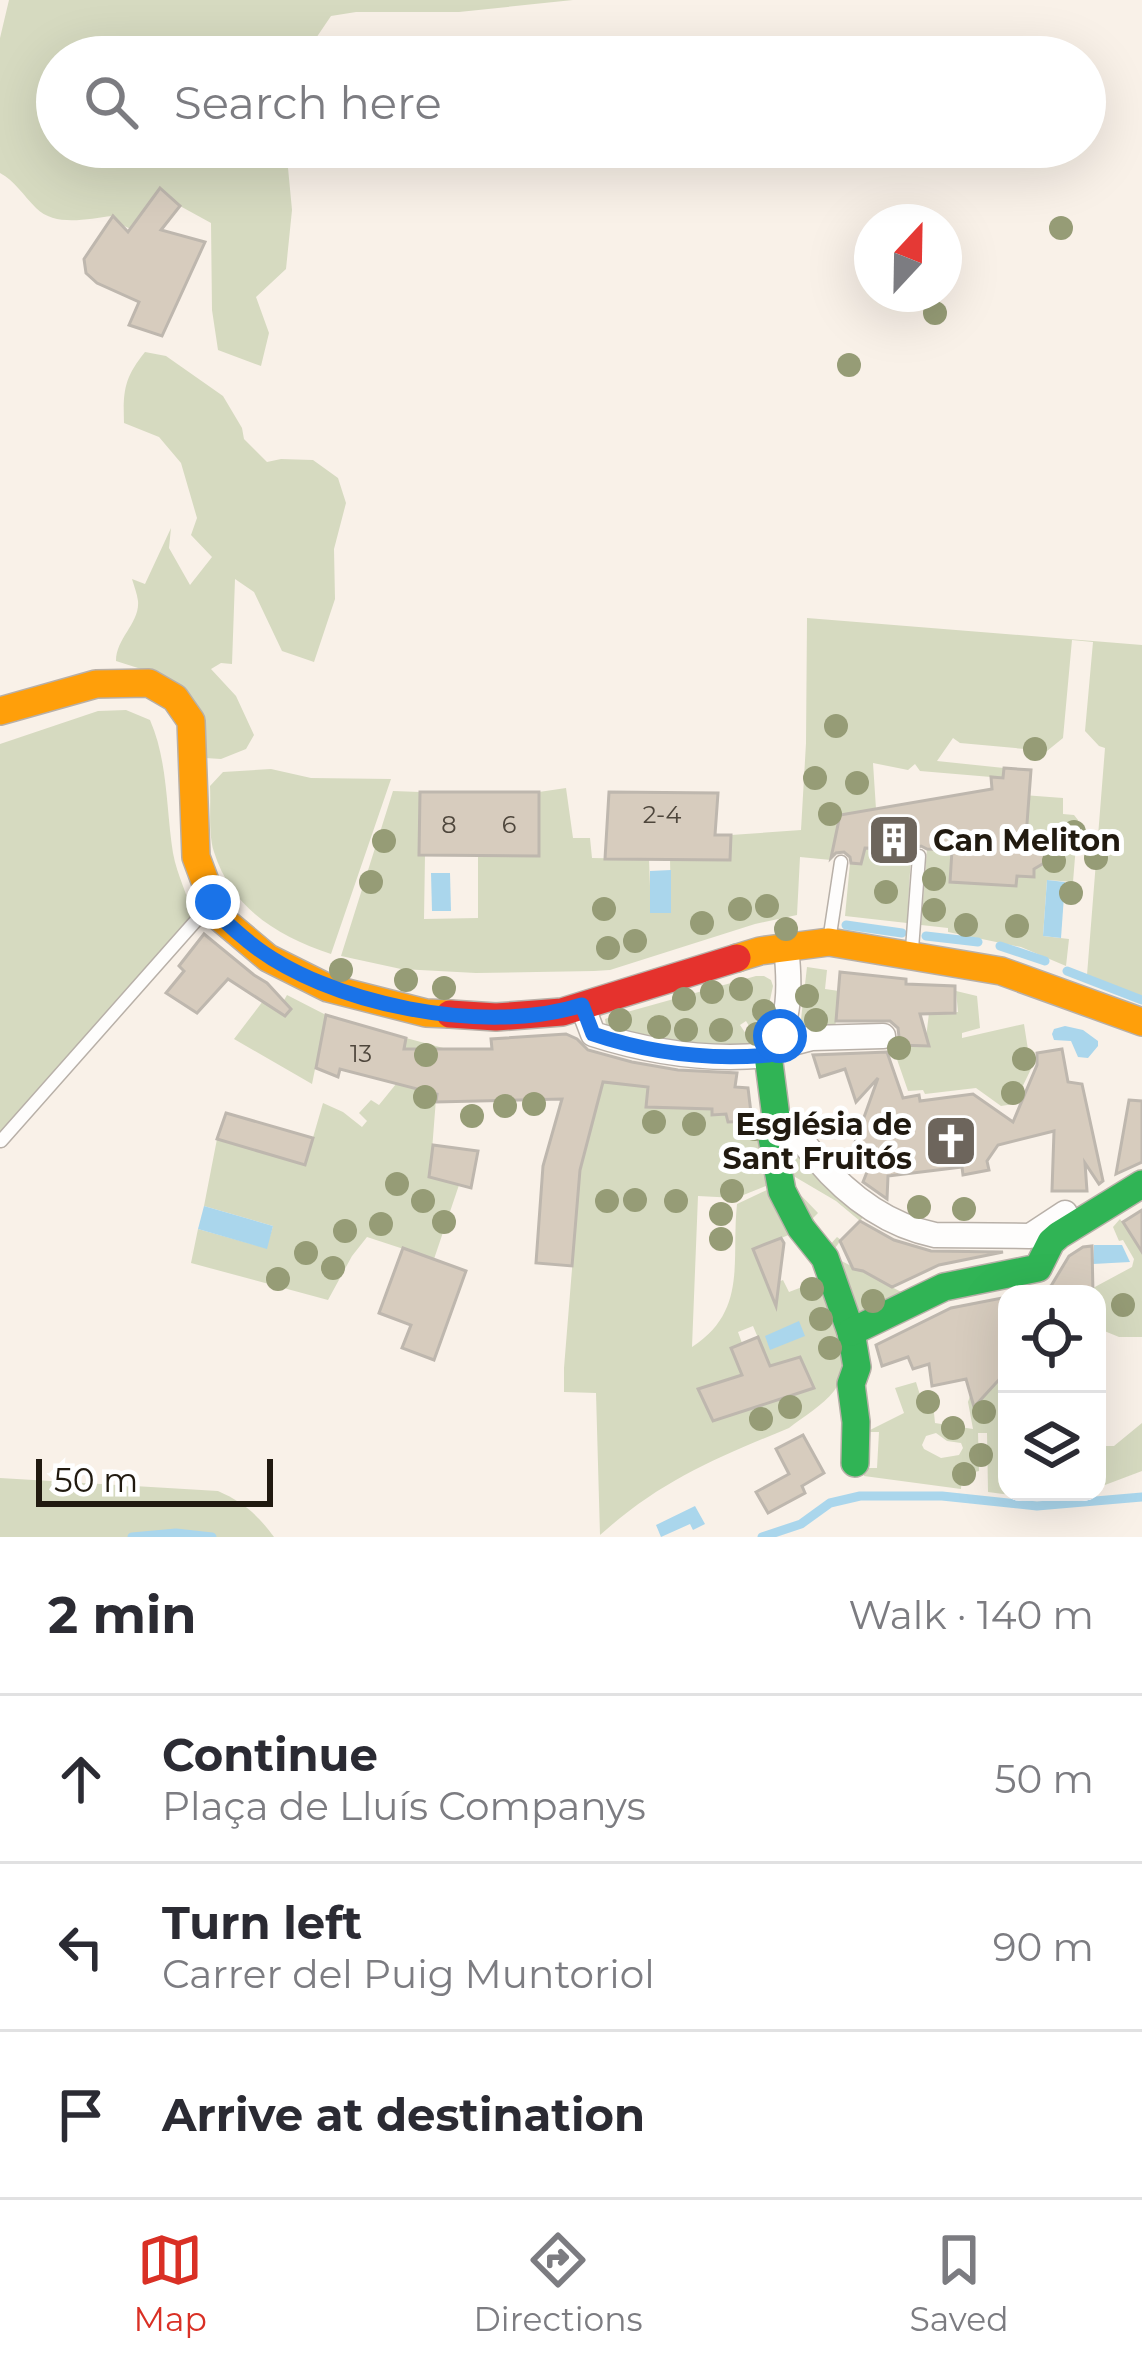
<!DOCTYPE html>
<meta charset="utf-8">
<style>
:root{--surface:#fff;--page:#f7f7f7;--text:#2b2b33;--muted:#7c7c81;--line:#e1e1e2;--accent:#d93025}
body{margin:0;font-family:Montserrat,sans-serif;background:var(--page);color:var(--text)}
.controls{position:absolute;right:36px;bottom:36px;display:grid;overflow:hidden;border-radius:24px;box-shadow:0 12px 48px #0002}
.controls button{width:108px;height:108px;display:grid;place-items:center;padding:0;border:0;border-bottom:3px solid var(--line);background:var(--surface);color:var(--text);font:60px sans-serif}
.compass{position:absolute;left:854px;top:204px;width:108px;height:108px;border-radius:50%;background:var(--surface);box-shadow:0 12px 48px #0002;rotate:22deg}
.scale{position:absolute;left:36px;bottom:30px;width:237px;box-sizing:border-box;padding-left:12px;border:6px solid #211a10;border-top:0;font-size:33px;line-height:42px;white-space:nowrap;color:#211a10;-webkit-text-stroke:9px #fff;paint-order:stroke}
.stop{position:absolute;width:36px;height:36px;margin:-27px;border:9px solid #1a73e8;border-radius:50%;background:#fff}
.stop.end{background:#1a73e8;border-color:#fff;box-shadow:0 3px 12px #0008}
.list{margin:0;padding:0;list-style:none}
h2{display:flex;justify-content:space-between;align-items:center;height:156px;margin:0;padding:0 48px;font-size:51px}
h2 small{font-size:39px;font-weight:400;color:var(--muted)}
.list li{display:grid;grid-template-columns:78px 1fr auto;gap:36px;align-items:center;box-sizing:border-box;height:168px;padding:0 48px;border-top:3px solid var(--line)}
.list b{display:block;font-size:45px;white-space:nowrap}
.list p{margin:0;font-size:39px;white-space:nowrap;color:var(--muted)}
.list em{font-size:39px;font-style:normal;color:var(--muted)}
.icon{flex:none;width:66px;height:66px;fill:none;stroke:currentColor;stroke-width:2;stroke-linecap:round;stroke-linejoin:round}
.map{position:relative;flex:none;width:1142px;height:1537px;overflow:hidden}
.search{position:absolute;background:var(--surface);box-shadow:0 12px 48px #0002;left:36px;right:36px;top:36px;height:132px;display:flex;align-items:center;gap:30px;box-sizing:border-box;padding:0 42px;border-radius:66px;color:var(--muted);font-size:45px}
.sheet{height:660px;background:var(--surface)}
nav{display:flex;justify-content:space-around;align-items:center;box-sizing:border-box;height:168px;border-top:3px solid var(--line);background:var(--surface);font-size:33px;color:var(--muted)}
nav a{display:grid;justify-items:center;gap:6px}
nav .on{color:var(--accent)}
.map>svg:first-child{display:block}
.green{fill:#d6dac0;fill-rule:evenodd}
.water{fill:#aad6ec}
.lines{fill:none;stroke-linecap:round;stroke-linejoin:round}
.stream{stroke:#aad6ec;stroke-width:9}
.building{fill:#d7ccbe;stroke:#beb7ae;stroke-width:3}
.lane-casing{stroke:#b8b0a8;stroke-width:15}
.street-casing{stroke:#b8b0a8;stroke-width:27}
.fast-casing{stroke:#b8b0a8;stroke-width:30}
.slow-casing{stroke:#b8b0a8;stroke-width:30}
.jam-casing{stroke:#b8b0a8;stroke-width:30}
.lane{stroke:#fefdfc;stroke-width:12}
.street{stroke:#fefdfc;stroke-width:24}
.fast{stroke:#30b455;stroke-width:27}
.slow{stroke:#ff9f0a;stroke-width:27}
.jam{stroke:#e5322d;stroke-width:27}
.tree{fill:#969c76}
.route{stroke:#1a73e8;stroke-width:15}
.labels{text-anchor:middle;dominant-baseline:central;stroke-width:10;stroke-linejoin:round;paint-order:stroke}
.number-label{font-size:24px;fill:#4e463c}
.poi-label{font-size:30px;font-weight:bold;fill:#211a10;stroke:#fff;text-anchor:start}
</style>
<div class="map">
<svg width="1142" height="1537" viewBox="0 0 1142 1537">
<rect width="100%" height="100%" fill="#f9f1e8"/>
<!-- green -->
<g class="green">
<path d="M9 0H573L459 12H356L331 16 310 47H289V57H57V147H286L292 210 286 269 256 297 269 333 261 366 218 350 212 310 211 223 180 206 161 188 140 216 137 232 122 225 112 216C87 219 55 227 36 208 23 195 15 181 0 173V38Z"/>
<path d="M145 352 166 356 223 396 242 428 244 439 267 462 281 459 313 460 338 478 346 503 334 549 335 599 314 662 282 651 254 592 235 579 232 664 221 663 211 669 236 696 254 735 246 749 221 759 205 758 160 675 116 661C116 638 140 623 138 601 137 593 134 586 132 579L145 584 171 528 169 548 190 585 212 557 191 535 197 518 181 463 159 437 124 423C123 391 124 378 145 352Z"/>
<path d="M807 618 1142 645V996L1087 975 1105 748 1099 746 1085 731 1093 642 1072 640 1063 738 1047 751 960 743 953 738 937 761 1004 768 1003 778 920 771 915 764 908 770 873 763 876 809 840 815 831 860 800 857 797 915 755 924 610 970 594 971 476 973 401 969 341 956 393 791 420 792 419 854 425 855 424 919 478 918V856H539V792L566 788 573 838H590L592 858 649 859 651 913 671 912 670 859 731 835 801 830 806 743Z"/>
<path d="M126 710 150 720C168 761 166 809 173 853 177 876 188 893 192 917L3 1133 0 1132V744L98 711Z"/>
<path d="M271 769 311 778 391 779 331 954C278 936 232 909 214 852 208 833 211 807 210 786L223 772Z"/>
<path d="M1023 795 1063 798V814L1074 815 1078 820 1073 882 1047 880 1043 936 1069 939 1066 966 1021 947 948 932V928L921 925 927 849 952 850 950 882 1016 885 1017 876H1034L1036 838 1021 837Z"/>
<path d="M865 847 881 848V854L911 855 907 923 845 916 850 863 861 864Z"/>
<path d="M807 967 827 970 825 989 839 991 835 1029 800 1028Z"/>
<path d="M756 976H764L771 980 773 986 761 1042H759L746 1021 740 1025 754 1046H671L607 1031 605 1019 620 1014Z"/>
<path d="M956 991 977 996 980 1028 962 1033V1038L1024 1024 1031 1069 1014 1104 1001 1106 976 1088 925 1094 923 1090 908 1091 892 1045 929 1044 926 1038 929 1013 958 1012Z"/>
<path d="M287 995 326 1015 312 1084 234 1039 263 1001 278 1011Z"/>
<path d="M406 1038 447 1049 439 1060 430 1176 459 1185 434 1259 367 1237 352 1256 328 1300 191 1263 198 1229 266 1248 273 1226 204 1206 217 1139 305 1165 323 1103 343 1112 362 1127 367 1121 359 1113 371 1100 379 1105 396 1084Z"/>
<path d="M603 1082 648 1087 646 1107 712 1103V1114H726L728 1122 759 1120 796 1232 754 1249 768 1286 783 1280 789 1292 823 1279C831 1309 856 1363 834 1391 823 1405 803 1417 789 1428 714 1459 662 1480 600 1535L596 1393 564 1392V1368L580 1170ZM771 1184 769 1189 737 1204C731 1260 748 1311 692 1347L698 1196 736 1198ZM753 1326 764 1352 738 1363 732 1347 742 1343 738 1332Z"/>
<path d="M797 1144 866 1214 860 1221 836 1201 785 1171 788 1149Z"/>
<path d="M792 1186 818 1213 813 1218 828 1247 837 1237 841 1240 830 1255 909 1296 855 1325Z"/>
<path d="M1120 1219 1142 1252V1337H1119L1097 1328V1294H1066L1093 1292V1288L1132 1267 1134 1259 1123 1240 1119 1241 1113 1227Z"/>
<path d="M1007 1373V1492H1087L1056 1501 988 1492 987 1433H978L979 1471 962 1475 961 1489 864 1476V1468H877L879 1432H866L904 1413 895 1388 916 1382 920 1395 932 1393 935 1423 973 1429 968 1402 970 1396 974 1395 972 1375ZM936 1433 947 1441 961 1443 963 1448 959 1455 941 1458 924 1449 922 1445 926 1436Z"/>
<path d="M1142 1423V1471L1097 1488V1446H1114Z"/>
<path d="M0 1478 218 1491C243 1502 258 1515 274 1537H0Z"/>
</g>
<!-- water -->
<g class="water">
<path d="M671 870V913H650V871Z"/>
<path d="M431 873H450L451 911H432Z"/>
<path d="M1047 880 1065 882 1061 938 1043 936Z"/>
<path d="M1065 1026 1083 1030 1098 1041V1046L1088 1058 1078 1057 1071 1041 1054 1040 1052 1034 1054 1029Z"/>
<path d="M204 1206 273 1226 267 1249 198 1229Z"/>
<path d="M1094 1245H1122L1130 1262 1093 1264Z"/>
<path d="M799 1321 805 1336 770 1350 765 1336Z"/>
<path d="M695 1506 705 1524 693 1530 690 1524 661 1537 656 1525Z"/>
</g>
<g class="lines">
<!-- stream -->
<g class="stream">
<path d="M846 925 902 933"/>
<path d="M926 936 978 942"/>
<path d="M1000 946 1045 961"/>
<path d="M1067 971 1142 1000"/>
<path d="M132 1537 176 1533 212 1537"/>
<path d="M762 1537 801 1524 830 1503 860 1496H942L1037 1506 1142 1497"/>
</g>
</g>
<!-- building -->
<g class="building">
<path d="M160 188 180 206 161 230 205 242 162 336 129 325 139 302 97 283 86 273 84 259 113 216 128 232Z"/>
<path d="M1004 768 1031 770 1026 837 1036 838 1035 844 1059 854 1034 869V877L1017 876 1016 886 950 882 952 850 927 849 921 846 912 849 865 848 861 864 851 863 850 857 844 852 836 853 831 858 840 815 992 789 991 777 1003 778Z"/>
<path d="M420 792H539V856L419 855Z"/>
<path d="M609 792 718 793 715 835H731L730 860 605 859Z"/>
<path d="M204 934 254 975 267 983 291 1009 285 1016 228 979 197 1013 166 993 184 971 179 966Z"/>
<path d="M840 972 906 979V984L955 986V1013L920 1014 929 1046 897 1045 899 1037 898 1028 890 1021H836Z"/>
<path d="M326 1015 406 1038 404 1049H492L491 1039 566 1034 577 1039 588 1050 632 1062 678 1070 737 1073 735 1087 748 1088 752 1121 728 1122 726 1114 712 1115V1109L646 1107 648 1087 603 1082 580 1170 572 1266 536 1263 543 1166 562 1099 436 1102 437 1094 340 1069 338 1077 316 1068Z"/>
<path d="M1062 1049 1068 1082 1082 1084 1103 1181 1099 1184 1085 1163 1087 1191H1052L1054 1131 998 1145 987 1161 989 1170 963 1175 962 1167 888 1176 887 1199 863 1182 871 1162 847 1164 861 1126 864 1125 863 1120 878 1078 856 1102 845 1069 820 1077 813 1055 887 1052 903 1098 919 1095 920 1101 973 1094 1013 1122 1037 1065V1053Z"/>
<path d="M1129 1100 1142 1101V1162L1116 1174Z"/>
<path d="M226 1113 313 1138 305 1165 217 1139Z"/>
<path d="M433 1145 478 1151 471 1188 429 1177Z"/>
<path d="M1142 1210V1252L1123 1222Z"/>
<path d="M860 1221 894 1240 931 1251 1003 1252 939 1265 892 1287 863 1271 853 1269 840 1241Z"/>
<path d="M781 1238 784 1243 776 1306 753 1249Z"/>
<path d="M1092 1246 1093 1294H1023L1051 1286 1069 1256 1083 1247Z"/>
<path d="M403 1248 466 1271 434 1360 402 1348 411 1325 379 1313Z"/>
<path d="M1007 1297V1371L974 1407 966 1379 932 1386 929 1364 913 1369 908 1357 882 1366 876 1345 951 1308Z"/>
<path d="M758 1337 770 1366 800 1357 814 1388 713 1421 698 1389 742 1375 731 1348Z"/>
<path d="M803 1435 824 1473 802 1486 805 1493 768 1513 756 1492 789 1474 776 1449Z"/>
</g>
<g class="lines">
<!-- lane casing -->
<g class="lane-casing">
<g id="lane">
<path d="M829 941 841 862"/>
<path d="M912 949 919 856"/>
<path d="M1 1141 208 907"/>
</g>
</g>
<!-- street casing -->
<g class="street-casing">
<g id="street">
<path d="M582 1005 593 1034C649 1052 710 1061 768 1055 792 1023 790 983 786 946"/>
<path d="M777 1041 789 1044 812 1038 883 1036"/>
<path d="M776 1117C794 1127 803 1143 816 1158 848 1196 886 1225 935 1235L1030 1236 1065 1213"/>
</g>
</g>
<!-- fast casing -->
<g class="fast-casing">
<g id="fast">
<path d="M768 1055 776 1117 772 1138 782 1191 801 1228 825 1258 851 1332 857 1367 851 1384 856 1422 855 1463"/>
<path d="M851 1332 944 1287 1038 1268 1051 1242 1059 1235 1142 1184"/>
</g>
</g>
<!-- slow casing -->
<g class="slow-casing">
<g id="slow">
<path d="M0 711 96 684 149 683 175 698 191 721 196 857 218 916 268 958 328 988 426 1013 450 1014"/>
<path d="M737 958 760 951 829 942 1001 971 1142 1022"/>
</g>
</g>
<!-- jam casing -->
<g class="jam-casing">
<path id="jam" d="M450 1014 496 1017 562 1012 737 958"/>
</g>
<!-- lane -->
<use href="#lane" class="lane"/>
<!-- street -->
<use href="#street" class="street"/>
<!-- fast -->
<use href="#fast" class="fast"/>
<!-- slow -->
<use href="#slow" class="slow"/>
<!-- jam -->
<use href="#jam" class="jam"/>
</g>
<!-- trees -->
<g class="tree">
<circle cx="1061" cy="228" r="12"/>
<circle cx="935" cy="313" r="12"/>
<circle cx="849" cy="365" r="12"/>
<circle cx="836" cy="726" r="12"/>
<circle cx="1035" cy="749" r="12"/>
<circle cx="815" cy="778" r="12"/>
<circle cx="857" cy="783" r="12"/>
<circle cx="830" cy="814" r="12"/>
<circle cx="1074" cy="832" r="12"/>
<circle cx="384" cy="841" r="12"/>
<circle cx="1096" cy="858" r="12"/>
<circle cx="1054" cy="861" r="12"/>
<circle cx="934" cy="879" r="12"/>
<circle cx="371" cy="882" r="12"/>
<circle cx="886" cy="892" r="12"/>
<circle cx="1071" cy="893" r="12"/>
<circle cx="767" cy="906" r="12"/>
<circle cx="604" cy="909" r="12"/>
<circle cx="740" cy="909" r="12"/>
<circle cx="934" cy="910" r="12"/>
<circle cx="702" cy="923" r="12"/>
<circle cx="966" cy="925" r="12"/>
<circle cx="1017" cy="926" r="12"/>
<circle cx="786" cy="929" r="12"/>
<circle cx="635" cy="941" r="12"/>
<circle cx="608" cy="948" r="12"/>
<circle cx="341" cy="970" r="12"/>
<circle cx="406" cy="980" r="12"/>
<circle cx="444" cy="988" r="12"/>
<circle cx="741" cy="989" r="12"/>
<circle cx="712" cy="992" r="12"/>
<circle cx="807" cy="996" r="12"/>
<circle cx="684" cy="999" r="12"/>
<circle cx="764" cy="1011" r="12"/>
<circle cx="620" cy="1020" r="12"/>
<circle cx="816" cy="1020" r="12"/>
<circle cx="659" cy="1027" r="12"/>
<circle cx="686" cy="1030" r="12"/>
<circle cx="721" cy="1030" r="12"/>
<circle cx="757" cy="1034" r="12"/>
<circle cx="899" cy="1048" r="12"/>
<circle cx="426" cy="1055" r="12"/>
<circle cx="1024" cy="1059" r="12"/>
<circle cx="1013" cy="1093" r="12"/>
<circle cx="425" cy="1097" r="12"/>
<circle cx="534" cy="1104" r="12"/>
<circle cx="505" cy="1106" r="12"/>
<circle cx="472" cy="1116" r="12"/>
<circle cx="654" cy="1122" r="12"/>
<circle cx="694" cy="1124" r="12"/>
<circle cx="755" cy="1129" r="12"/>
<circle cx="397" cy="1184" r="12"/>
<circle cx="732" cy="1191" r="12"/>
<circle cx="635" cy="1200" r="12"/>
<circle cx="423" cy="1201" r="12"/>
<circle cx="607" cy="1201" r="12"/>
<circle cx="676" cy="1201" r="12"/>
<circle cx="919" cy="1207" r="12"/>
<circle cx="964" cy="1209" r="12"/>
<circle cx="721" cy="1214" r="12"/>
<circle cx="444" cy="1222" r="12"/>
<circle cx="381" cy="1224" r="12"/>
<circle cx="345" cy="1231" r="12"/>
<circle cx="721" cy="1239" r="12"/>
<circle cx="306" cy="1253" r="12"/>
<circle cx="333" cy="1268" r="12"/>
<circle cx="278" cy="1279" r="12"/>
<circle cx="812" cy="1289" r="12"/>
<circle cx="873" cy="1301" r="12"/>
<circle cx="1123" cy="1305" r="12"/>
<circle cx="821" cy="1319" r="12"/>
<circle cx="830" cy="1348" r="12"/>
<circle cx="928" cy="1402" r="12"/>
<circle cx="790" cy="1407" r="12"/>
<circle cx="984" cy="1412" r="12"/>
<circle cx="761" cy="1419" r="12"/>
<circle cx="953" cy="1428" r="12"/>
<circle cx="981" cy="1455" r="12"/>
<circle cx="964" cy="1474" r="12"/>
</g>
<g class="lines">
<!-- route -->
<path class="route" d="M213 902C220 920 234 929 249 942 326 1005 487 1036 582 1005L593 1034C649 1053 710 1060 769 1055L780 1036"/>
</g>
<!-- icons -->
<defs>
<g id="building-square" transform="scale(2.7)"><rect x="-9" y="-9" width="18" height="18" rx="4" fill="#6d655c" stroke="#fff"/><path d="M-4-6H4V6H1V3H-1V6H-4ZM-2.5-4.3h1.7v1.8h-1.7ZM.8-4.3h1.7v1.8H.8ZM-2.5-1h1.7V.8h-1.7ZM.8-1h1.7V.8H.8Z" fill="#fff"/></g>
<g id="church-square" transform="scale(2.7)"><rect x="-9" y="-9" width="18" height="18" rx="4" fill="#6d655c" stroke="#fff"/><path d="M-1.2-6h2.4v3.5h3.3v2.4h-3.3V6h-2.4V-.1h-3.3v-2.4h3.3Z" fill="#fff"/></g>
</defs>
<g fill-rule="evenodd">
<use href="#building-square" x="894" y="840"/>
<use href="#church-square" x="951" y="1141"/>
</g>
<g class="labels">
<!-- number labels -->
<g class="number-label">
<text x="662" y="814">2-4</text>
<text x="449" y="824">8</text>
<text x="509" y="824">6</text>
<text x="361" y="1053">13</text>
</g>
<!-- poi labels -->
<g class="poi-label">
<text x="933" y="840">Can Meliton</text>
<text x="912" y="1124" text-anchor="end">Església de<tspan x="912" dy="34">Sant Fruitós</tspan></text>
</g>
</g>
</svg>
<div class="controls">
<button><svg class="icon" aria-label="locate" viewBox="0 0 24 24"><circle cx="12" cy="12" r="6"/><path d="M12 2v4M12 18v4M2 12h4M18 12h4"/></svg></button>
<button><svg class="icon" aria-label="layers" viewBox="0 0 24 24"><path d="M12 4l9 5-9 5-9-5zM3 14l9 5 9-5"/></svg></button>
</div>
<svg class="compass" viewBox="-18 -18 36 36"><path d="M0-13l5 13h-10z" fill="#e53935"/><path d="M0 13l5-13h-10z" fill="#7c7c81"/></svg>
<div class="scale">50 m</div>
<div class="stop" style="left:780px;top:1036px"></div>
<div class="stop end" style="left:213px;top:902px"></div>
<div class="search"><svg class="icon" aria-label="search" viewBox="0 0 24 24"><circle cx="10" cy="10" r="6"/><path d="M15 15l6 6"/></svg>Search here</div>
</div>
<section class="sheet">
<h2>2 min<small>Walk · 140 m</small></h2>
<ul class="list">
<li><svg class="icon" aria-label="ahead" viewBox="0 0 24 24"><path d="M12 20V5M6 11l6-6 6 6"/></svg><div><b>Continue</b><p>Plaça de Lluís Companys</p></div><em>50 m</em></li>
<li><svg class="icon" aria-label="left" viewBox="0 0 24 24"><path d="M17 20v-9H6M10 6l-5 5 5 5"/></svg><div><b>Turn left</b><p>Carrer del Puig Muntoriol</p></div><em>90 m</em></li>
<li><svg class="icon" aria-label="arrive" viewBox="0 0 24 24"><path d="M6 21V4h12l-3 4 3 4H6"/></svg><div><b>Arrive at destination</b></div></li>
</ul>
</section>
<nav>
<a class="on"><svg class="icon" aria-label="map" viewBox="0 0 24 24"><path d="M3 6l6-2 6 2 6-2v14l-6 2-6-2-6 2zM9 4v14M15 6v14"/></svg>Map</a>
<a><svg class="icon" aria-label="directions" viewBox="0 0 24 24"><path d="M12 3l9 9-9 9-9-9zM9 14v-3h6M13 9l2 2-2 2"/></svg>Directions</a>
<a><svg class="icon" aria-label="saved" viewBox="0 0 24 24"><path d="M7 4h10v16l-5-4-5 4z"/></svg>Saved</a>
</nav>
